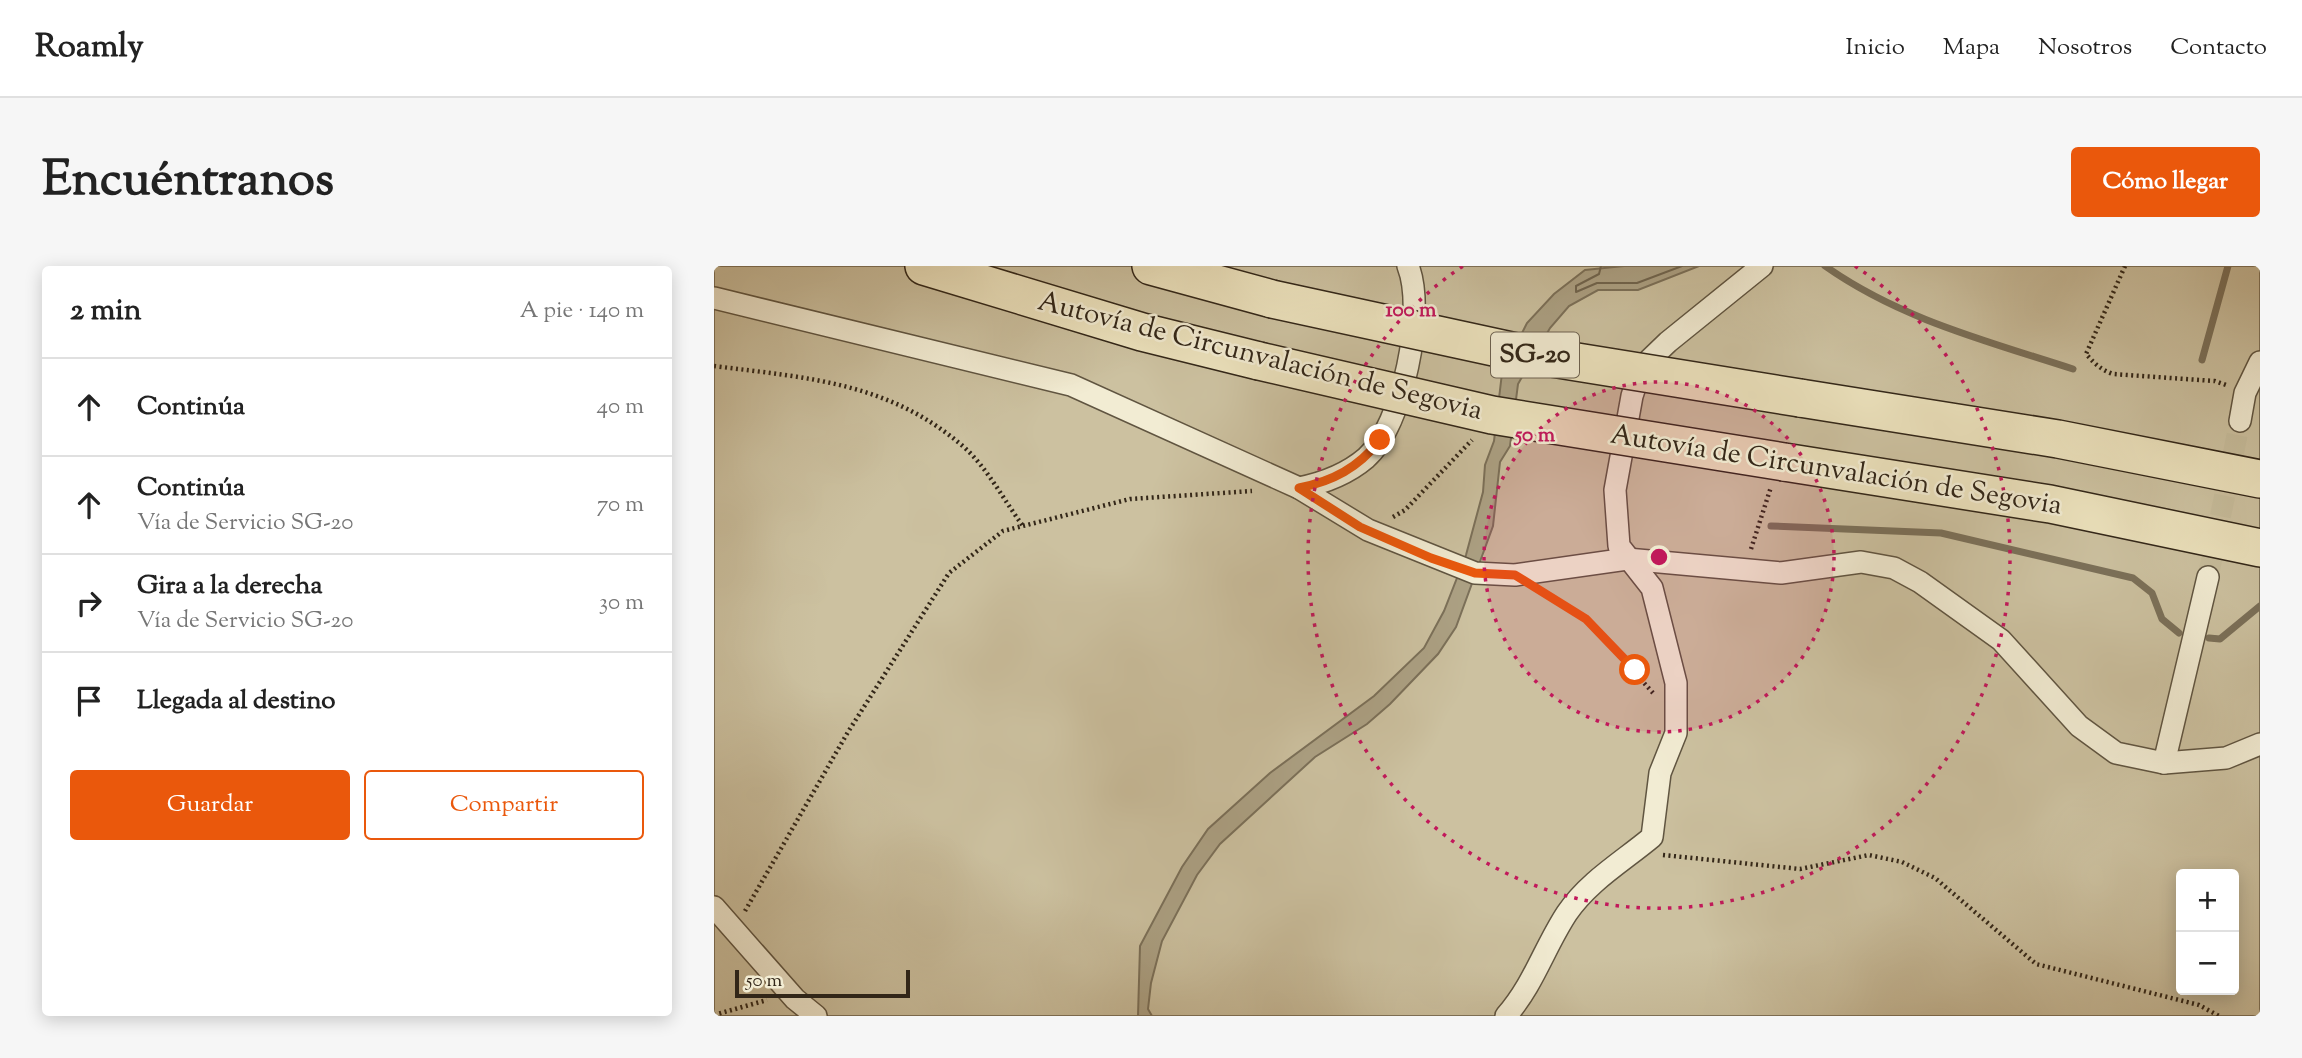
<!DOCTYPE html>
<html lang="es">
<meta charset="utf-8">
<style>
:root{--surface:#fff;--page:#f6f6f6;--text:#222;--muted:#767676;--line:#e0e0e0;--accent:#ea580c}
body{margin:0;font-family:"Sorts Mill Goudy",serif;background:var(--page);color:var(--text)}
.controls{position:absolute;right:21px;bottom:21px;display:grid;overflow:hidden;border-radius:7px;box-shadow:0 4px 18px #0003}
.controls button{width:63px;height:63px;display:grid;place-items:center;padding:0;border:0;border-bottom:2px solid var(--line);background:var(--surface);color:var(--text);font:35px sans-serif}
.scale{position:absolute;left:21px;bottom:18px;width:175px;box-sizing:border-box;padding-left:7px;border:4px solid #322618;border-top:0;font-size:19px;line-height:24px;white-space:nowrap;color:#322618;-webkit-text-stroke:5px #f2ecd3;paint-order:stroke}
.stop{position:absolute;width:21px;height:21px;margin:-16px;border:5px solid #ea580c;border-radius:50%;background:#fff}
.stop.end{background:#ea580c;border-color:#fff;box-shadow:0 2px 7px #0008}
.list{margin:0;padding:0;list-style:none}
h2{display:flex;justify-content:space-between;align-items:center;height:91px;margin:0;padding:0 28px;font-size:30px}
h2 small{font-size:23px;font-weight:400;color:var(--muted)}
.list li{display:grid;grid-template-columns:46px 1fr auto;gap:21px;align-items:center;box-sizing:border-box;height:98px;padding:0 28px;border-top:2px solid var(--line)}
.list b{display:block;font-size:26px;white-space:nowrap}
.list p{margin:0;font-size:23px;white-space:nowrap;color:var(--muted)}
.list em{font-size:23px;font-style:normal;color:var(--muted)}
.actions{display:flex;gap:14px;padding:21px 28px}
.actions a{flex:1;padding:16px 0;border:2px solid var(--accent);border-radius:7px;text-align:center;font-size:24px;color:var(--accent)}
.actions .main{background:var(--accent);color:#fff}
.icon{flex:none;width:38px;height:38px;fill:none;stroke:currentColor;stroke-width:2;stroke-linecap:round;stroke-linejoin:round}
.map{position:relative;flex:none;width:1546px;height:750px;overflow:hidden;border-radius:7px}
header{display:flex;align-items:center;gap:42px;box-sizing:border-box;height:98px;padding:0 35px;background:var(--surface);border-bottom:2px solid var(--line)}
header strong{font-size:33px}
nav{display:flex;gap:38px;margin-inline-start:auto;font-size:24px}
.intro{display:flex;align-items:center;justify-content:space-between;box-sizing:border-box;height:168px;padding:0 42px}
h1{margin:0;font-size:49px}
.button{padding:18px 32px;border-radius:7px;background:var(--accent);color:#fff;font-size:24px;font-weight:700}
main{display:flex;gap:42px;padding:0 42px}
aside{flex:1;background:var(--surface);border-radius:7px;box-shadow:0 4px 18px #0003}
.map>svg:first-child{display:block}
.green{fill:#ccc1a0;stroke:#7f745c;stroke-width:2;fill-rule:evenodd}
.water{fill:#aca184;stroke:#7b7059;stroke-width:2}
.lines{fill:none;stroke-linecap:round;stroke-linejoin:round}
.shore{stroke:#6f644e;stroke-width:2}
.stream{stroke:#7b7059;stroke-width:7}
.minor-tunnel{stroke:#c6bc9b;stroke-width:21;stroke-dasharray:21 10;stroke-linecap:butt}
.minor-casing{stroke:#605541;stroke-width:24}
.motorway-casing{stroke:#322618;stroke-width:40}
.path{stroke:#322618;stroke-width:4.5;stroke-dasharray:2 3.5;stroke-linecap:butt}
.minor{stroke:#f2ecd3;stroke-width:21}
.motorway{stroke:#ebe1bc;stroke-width:37}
.motorway-bridge-casing{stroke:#322618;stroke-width:40;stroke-linecap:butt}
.motorway-bridge{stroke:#ebe1bc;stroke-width:37}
.route{stroke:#ea580c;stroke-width:9}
.ring{fill:none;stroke:#c2185b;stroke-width:3.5;stroke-dasharray:3.5 7}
.labels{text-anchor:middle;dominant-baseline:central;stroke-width:5;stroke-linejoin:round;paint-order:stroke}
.shield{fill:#f2ecd3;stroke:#6c6150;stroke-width:2}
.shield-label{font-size:26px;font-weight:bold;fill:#322618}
.street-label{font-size:28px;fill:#322618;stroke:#f2ecd3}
.centre{fill:#c2185b;stroke:#f2ecd3;stroke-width:3.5}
.ring-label{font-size:21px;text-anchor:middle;font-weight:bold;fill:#c2185b;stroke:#f2ecd3;stroke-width:5;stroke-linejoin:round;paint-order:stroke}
</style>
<header>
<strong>Roamly</strong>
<nav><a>Inicio</a><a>Mapa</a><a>Nosotros</a><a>Contacto</a></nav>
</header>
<div class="intro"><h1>Encuéntranos</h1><a class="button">Cómo llegar</a></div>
<main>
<aside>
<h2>2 min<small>A pie · 140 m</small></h2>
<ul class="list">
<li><svg class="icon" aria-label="ahead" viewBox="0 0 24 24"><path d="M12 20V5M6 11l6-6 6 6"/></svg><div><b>Continúa</b></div><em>40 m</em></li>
<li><svg class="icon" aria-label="ahead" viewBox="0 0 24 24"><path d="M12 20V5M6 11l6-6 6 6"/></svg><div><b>Continúa</b><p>Vía de Servicio SG-20</p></div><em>70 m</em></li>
<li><svg class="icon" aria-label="right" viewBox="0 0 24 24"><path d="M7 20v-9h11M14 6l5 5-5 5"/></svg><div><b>Gira a la derecha</b><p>Vía de Servicio SG-20</p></div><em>30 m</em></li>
<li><svg class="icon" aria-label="arrive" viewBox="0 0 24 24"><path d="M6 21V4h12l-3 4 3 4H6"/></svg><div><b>Llegada al destino</b></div></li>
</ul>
<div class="actions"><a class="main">Guardar</a><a>Compartir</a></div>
</aside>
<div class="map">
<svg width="1546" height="750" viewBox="0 0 1546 750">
<rect width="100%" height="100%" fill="#ebe1bc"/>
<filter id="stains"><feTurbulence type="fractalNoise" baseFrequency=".00286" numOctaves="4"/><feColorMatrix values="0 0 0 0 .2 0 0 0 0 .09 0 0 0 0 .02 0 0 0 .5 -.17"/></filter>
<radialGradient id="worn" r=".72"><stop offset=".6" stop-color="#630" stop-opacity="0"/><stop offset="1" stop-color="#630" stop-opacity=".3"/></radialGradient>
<!-- green -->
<path class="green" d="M0 0H1546V750H0ZM1467 608H1520V724H1467Z"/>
<!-- water -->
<path class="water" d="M910 0H985L924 24H884L855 40 836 62 804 118 796 180 786 196 779 260 742 361 724 388 676 438 653 458 601 491 506 578 483 609 448 675 437 717 434 743 438 750H424L426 680 468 601 494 563 556 507 660 430 710 382 730 345 752 289 769 226 771 199 780 175 788 107 813 57 840 28 871 4Z"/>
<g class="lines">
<!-- shore -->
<path class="shore" d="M887 0 885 8 862 20V26L883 17H923L968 0"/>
<!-- stream -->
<g class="stream">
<path d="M1111 0C1186 53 1273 75 1359 103"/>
<path d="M1488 94 1514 0"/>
<path d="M1057 260 1227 267 1419 312 1438 327 1448 353 1465 367"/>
<path d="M1495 372 1506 373 1546 340"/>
</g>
<!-- minor-tunnel -->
<path class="minor-tunnel" d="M1494 311 1526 155"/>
<!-- minor casing -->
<g class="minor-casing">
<g id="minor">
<path d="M0 32 357 119 585 222 654 264 761 307 801 309 913 293 1067 307 1147 296 1180 302 1206 316 1287 374 1365 460 1402 487 1450 497 1512 492 1546 478"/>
<path d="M1526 155 1531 127 1546 96"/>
<path d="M585 222C610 217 632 209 652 192 689 159 712 45 694 0"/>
<path d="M1450 497 1494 311"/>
<path d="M0 641 81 733 102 750"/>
<path d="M792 750C820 718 830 682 853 647 875 615 908 596 938 571L946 507 962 467V417L938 322 905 280 901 224 918 130 927 102 954 76 1048 0"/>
</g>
</g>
<!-- motorway casing -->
<g class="motorway-casing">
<g id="motorway">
<path d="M210 0 428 66 545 95"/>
<path d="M437 0 558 33"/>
<path d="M1086 132 1344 173 1546 213"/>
<path d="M1070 196 1336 238 1546 282"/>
</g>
</g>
<!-- path -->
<g class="path">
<path d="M1411 0 1372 88C1380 97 1387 104 1399 108L1501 115 1512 119"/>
<path d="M0 100C94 112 176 116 251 182 274 203 291 236 309 260"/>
<path d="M679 251 691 244 758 174"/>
<path d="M1037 283 1057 221"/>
<path d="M829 326 872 353 940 428"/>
<path d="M949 589 1086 603 1155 589 1188 596 1221 612 1322 698 1485 739 1505 750"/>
<path d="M31 645 134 466 235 307 289 265 416 233 538 225"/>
<path d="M0 749 53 734"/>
</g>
<!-- minor -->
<use href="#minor" class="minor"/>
<!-- motorway -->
<use href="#motorway" class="motorway"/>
<!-- motorway-bridge casing -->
<g class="motorway-bridge-casing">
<g id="motorway-bridge">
<path d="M558 33 807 87 1086 132"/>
<path d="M545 95 778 149 1070 196"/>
</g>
</g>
<!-- motorway-bridge -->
<use href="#motorway-bridge" class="motorway-bridge"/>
</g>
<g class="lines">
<!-- route -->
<path class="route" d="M666 174C644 202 619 215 585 222L646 261 717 292 761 307 801 309 872 353 921 404"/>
</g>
<!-- distance rings -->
<circle cx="945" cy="291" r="175" fill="#c2185b" fill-opacity=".12"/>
<g class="ring">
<circle cx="945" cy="291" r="175"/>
<path d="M1141 0A351 351 0 1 1 749 0"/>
</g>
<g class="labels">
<!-- shield labels -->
<rect class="shield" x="777" y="66.5" width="88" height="45" rx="5"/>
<g class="shield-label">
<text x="821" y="89">SG-20</text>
</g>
<!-- street labels -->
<g class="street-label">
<text transform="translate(546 91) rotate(14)">Autovía de Circunvalación de Segovia</text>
<text transform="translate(1122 205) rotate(9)">Autovía de Circunvalación de Segovia</text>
</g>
</g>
<circle cx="945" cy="291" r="10" class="centre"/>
<g class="ring-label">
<text x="697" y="50">100 m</text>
<text x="821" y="175">50 m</text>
</g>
<rect width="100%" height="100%" filter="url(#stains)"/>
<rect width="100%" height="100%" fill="url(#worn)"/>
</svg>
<div class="controls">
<button>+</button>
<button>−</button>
</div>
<div class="scale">50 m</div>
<div class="stop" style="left:921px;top:404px"></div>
<div class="stop end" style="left:666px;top:174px"></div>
</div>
</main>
